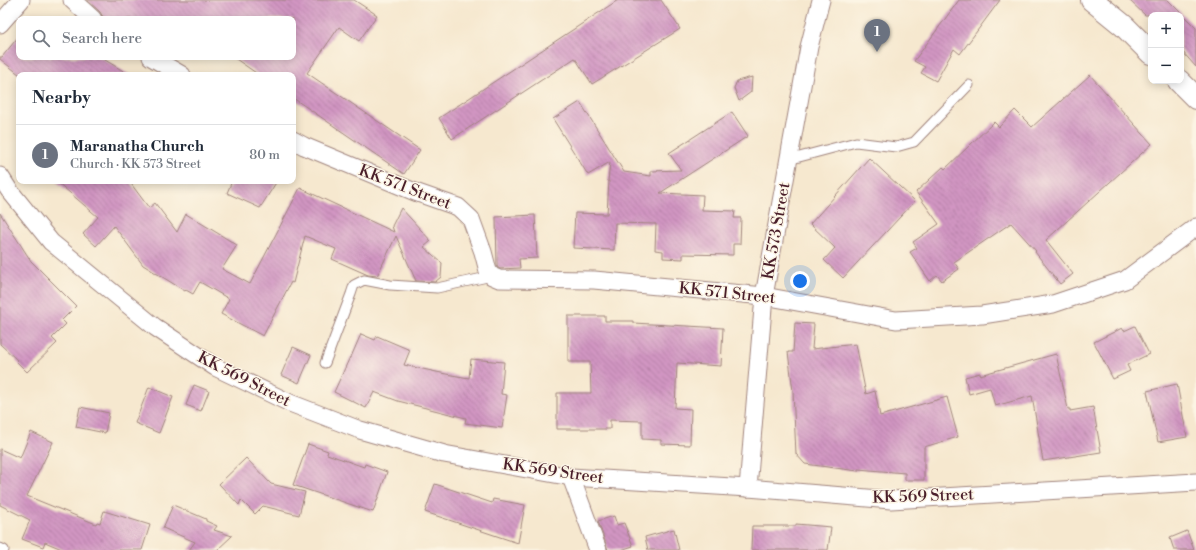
<!DOCTYPE html>
<meta charset="utf-8">
<style>
:root{--surface:#fff;--page:#f2f2f3;--text:#1f2937;--muted:#747a83;--line:#e0e1e3;--accent:#0b8043}
body{margin:0;font-family:"Libre Bodoni",serif;background:var(--page);color:var(--text)}
.controls{position:absolute;right:12px;top:12px;display:grid;overflow:hidden;border-radius:8px;box-shadow:0 2px 10px #0003}
.controls button{width:36px;height:36px;display:grid;place-items:center;padding:0;border:0;border-bottom:1px solid var(--line);background:var(--surface);color:var(--text);font:20px sans-serif}
.you{position:absolute;left:800px;top:281px;width:14px;height:14px;margin:-10px;border:3px solid #fff;border-radius:50%;background:#1a73e8;box-shadow:0 0 0 6px #1a73e833}
.badge{display:grid;place-items:center;width:26px;height:26px;border-radius:50%;background:var(--accent);color:#fff;font-size:13px;font-weight:700}
.pin{position:absolute;translate:-50% -33px;filter:drop-shadow(0 1px 2px #0008)}
.pin::after{content:'';position:absolute;top:21px;width:14px;height:12px;background:inherit;clip-path:polygon(0 0,100% 0,50% 100%)}
.list{margin:0;padding:0;list-style:none}
h2{display:flex;justify-content:space-between;align-items:center;height:52px;margin:0;padding:0 16px;font-size:17px}
h2 small{font-size:13px;font-weight:400;color:var(--muted)}
.list li{display:grid;grid-template-columns:26px 1fr auto;gap:12px;align-items:center;box-sizing:border-box;height:60px;padding:0 16px;border-top:1px solid var(--line)}
.list b{display:block;font-size:15px;white-space:nowrap}
.list p{margin:0;font-size:13px;white-space:nowrap;color:var(--muted)}
.list em{font-size:13px;font-style:normal;color:var(--muted)}
.icon{flex:none;width:22px;height:22px;fill:none;stroke:currentColor;stroke-width:2;stroke-linecap:round;stroke-linejoin:round}
.map{position:relative;flex:none;width:1196px;height:550px;overflow:hidden}
.search{position:absolute;background:var(--surface);box-shadow:0 2px 10px #0003;left:16px;top:16px;width:280px;height:44px;display:flex;align-items:center;gap:10px;box-sizing:border-box;padding:0 14px;border-radius:8px;color:var(--muted);font-size:15px}
.panel{position:absolute;background:var(--surface);box-shadow:0 2px 10px #0003;left:16px;top:72px;width:280px;height:112px;border-radius:8px}
.map>svg:first-child{display:block}
.building{fill:url(#building-back-hatch)}
.lines{fill:none;stroke-linecap:round;stroke-linejoin:round}
.service-casing{stroke:#a0847d;stroke-width:11}
.minor-casing{stroke:#a0847d;stroke-width:19}
.secondary-casing{stroke:#a0847d;stroke-width:24}
.service{stroke:#fff;stroke-width:9}
.minor{stroke:#fff;stroke-width:17}
.secondary{stroke:#fff;stroke-width:22}
.labels{text-anchor:middle;dominant-baseline:central;stroke-width:3;stroke-linejoin:round;paint-order:stroke}
.street-label{font-size:16px;fill:#4a1f2b;stroke:#fcf5e5}
</style>
<div class="map">
<svg width="1196" height="550" viewBox="0 0 1196 550">
<defs>
<pattern id="building-back-hatch" width="6" height="6" patternUnits="userSpaceOnUse"><rect width="6" height="6" fill="#d195c2"/><path d="M-1 5l2 2M0 0l6 6M5-1l2 2" fill="none" stroke="#ac799e"/></pattern>
</defs>
<rect width="100%" height="100%" fill="#fcf5e5"/>
<filter id="ink" filterUnits="userSpaceOnUse"><feTurbulence type="fractalNoise" baseFrequency=".025" numOctaves="2"/><feDisplacementMap in="SourceGraphic" scale="8" xChannelSelector="R" yChannelSelector="G"/><feConvolveMatrix kernelMatrix="1 2 1 2 8 2 1 2 1" color-interpolation-filters="sRGB"/></filter>
<filter id="wash" filterUnits="userSpaceOnUse"><feTurbulence type="fractalNoise" baseFrequency=".012" numOctaves="4" result="noise"/><feDisplacementMap in="SourceGraphic" scale="16" xChannelSelector="R" yChannelSelector="G"/><feGaussianBlur stdDeviation="0.9" result="paint"/><feColorMatrix in="noise" values="0 0 0 0 0 0 0 0 0 0 0 0 0 0 0 0 0 1.4 0 .05"/><feComposite in="paint" operator="in"/></filter>
<g filter="url(#wash)">
<rect width="100%" height="100%" fill="#f6e8cf"/>
<g id="blocks">
<!-- building -->
<g class="building">
<path d="M87 0H354L377 15 359 41 339 27 307 73 420 150 404 174 293 98V75H259L233 57H293V19H106L103 17 100 12Z"/>
<path d="M618 0H661L680 29 592 84 575 58 452 139 439 118Z"/>
<path d="M959 0H1000L960 54 954 49 936 81 921 73 925 67 914 61Z"/>
<path d="M1129 0H1168L1196 28V67L1181 50V15H1145Z"/>
<path d="M19 36V57H100L130 75H20L0 59V57H2Z"/>
<path d="M1090 75 1152 144 1046 240 1073 274 1060 284 1035 252 1036 251 1011 223 954 262 959 269 942 281 937 275 930 281 910 252 917 248 913 242 939 224 916 192 943 167 945 169 994 122 999 127 1015 110 1032 127Z"/>
<path d="M752 77 751 92 739 101 734 88 737 81Z"/>
<path d="M580 102 624 172 651 176V171L681 170 669 153 732 112 748 136 660 193 703 195 702 210 735 211 734 218H741L740 244H733V255L683 254V259L663 258V251L655 250 656 224 615 223 614 250 573 248 575 213 607 214 609 181H608L610 162 588 175 553 119Z"/>
<path d="M869 158 915 201 843 278 824 260 835 248 810 224Z"/>
<path d="M56 181H129L149 208 155 203 177 232 186 214 237 245 222 269 250 284 300 188 394 232 392 226 401 208 431 241 424 247 442 263 441 277 435 282 416 281 396 236 377 276 368 275 332 259 336 249 305 236 293 283 291 282 263 336 221 314 229 299 200 282 193 294 186 290 185 291 143 265 114 226 96 246 83 234 98 217Z"/>
<path d="M232 181H277L260 208 227 193Z"/>
<path d="M0 213 31 261 76 306 62 320 66 324 52 338 57 343 27 372 16 361 17 360 0 344Z"/>
<path d="M535 215 537 258 519 259 520 268 500 269 498 268 497 266 496 217Z"/>
<path d="M568 316H605V321H633V323L723 328 721 366 677 363 675 408 691 409 690 445 661 444V440L642 439V421L610 420V429H557V393H591L590 362H568Z"/>
<path d="M795 323 814 324 812 349 856 344 866 394 875 391 880 416 947 397 958 437 924 447V480H905V473L858 469V471L805 464 796 454 793 391 788 352H793Z"/>
<path d="M1135 326 1149 354 1127 365 1130 371 1113 379 1094 342 1122 328 1124 331Z"/>
<path d="M361 334 375 340 377 336 410 350 404 365 446 374 469 378 471 359 504 362 501 394 507 395 502 428 465 423 466 418 398 401 374 392 366 408 334 392 350 357H351Z"/>
<path d="M293 347 311 355 299 383 281 375Z"/>
<path d="M1056 354 1068 409H1070V411L1093 407 1101 452 1043 461 1032 396 995 406 990 388 969 394 965 377 980 373V375Z"/>
<path d="M1177 384 1187 437 1158 442 1147 391Z"/>
<path d="M194 385 209 391 201 411 186 405Z"/>
<path d="M149 387 173 397 159 433 135 423Z"/>
<path d="M80 407 109 413 105 433 76 427Z"/>
<path d="M31 432 53 442 27 496 96 524 97 522 100 523 104 511 150 525 142 550H64L45 542 43 547 22 539 30 520 0 505V449L20 458Z"/>
<path d="M308 444 328 451 327 454 364 467 365 464 387 472 373 512 293 485Z"/>
<path d="M246 458 271 484 305 492 299 515 263 506 255 514 241 500 239 505 219 484Z"/>
<path d="M435 484 492 503 493 499 525 505 518 543 425 512Z"/>
<path d="M173 505 206 519V521L217 526 214 530 232 536 217 550H189L195 542 163 528Z"/>
<path d="M614 516 617 525 624 523 633 546 621 550H608L598 521Z"/>
<path d="M796 524 831 527 828 550H751L752 526H796Z"/>
<path d="M674 529 679 550H648L645 537Z"/>
<path d="M1187 531 1194 550H1174L1170 538Z"/>
</g>
</g>
</g>
<g filter="url(#ink)">
<use href="#blocks" fill-opacity="0" stroke="#a0847d" stroke-width="1"/>
<g class="lines">
<!-- service casing -->
<g class="service-casing">
<g id="service">
<path d="M788 160 856 142 896 147 914 142 969 85"/>
<path d="M325 363 351 294 354 285 364 280 390 285 437 288 492 276"/>
<path d="M0 548 4 550"/>
</g>
</g>
<!-- minor casing -->
<g class="minor-casing">
<g id="minor">
<path d="M72 0 93 19"/>
<path d="M0 24 21 0"/>
<path d="M151 57 182 75"/>
<path d="M293 140 304 146 415 192 458 207 471 219 483 252 488 271 492 276 499 279 594 280 764 296 896 320 982 315 1053 304 1125 280 1196 227"/>
<path d="M0 176 9 190 51 242 155 327 215 367 290 403 360 430 444 454 571 477 748 488 891 500 1196 482"/>
<path d="M571 477 598 550"/>
<path d="M748 488 764 296 809 47 821 0"/>
</g>
</g>
<!-- secondary casing -->
<g class="secondary-casing">
<g id="secondary">
<path d="M1092 0 1124 26 1151 53"/>
<path d="M1179 81 1196 98"/>
</g>
</g>
<!-- service -->
<use href="#service" class="service"/>
<!-- minor -->
<use href="#minor" class="minor"/>
<!-- secondary -->
<use href="#secondary" class="secondary"/>
</g>
</g>
<g class="labels">
<!-- street labels -->
<g class="street-label">
<text transform="translate(405 187) rotate(21)">KK 571 Street</text>
<text transform="translate(776 231) rotate(-80)">KK 573 Street</text>
<text transform="translate(727 293) rotate(6)">KK 571 Street</text>
<text transform="translate(244 379) rotate(27)">KK 569 Street</text>
<text transform="translate(553 471) rotate(8)">KK 569 Street</text>
<text transform="translate(923 496) rotate(-2)">KK 569 Street</text>
</g>
</g>
</svg>
<div class="controls">
<button>+</button>
<button>−</button>
</div>
<div class="you"></div>
<div class="pin badge" style="left:877px;top:52px;background:#6b7280">1</div>
<div class="search"><svg class="icon" aria-label="search" viewBox="0 0 24 24"><circle cx="10" cy="10" r="6"/><path d="M15 15l6 6"/></svg>Search here</div>
<section class="panel">
<h2>Nearby<small></small></h2>
<ul class="list">
<li><span class="badge" style="background:#6b7280">1</span><div><b>Maranatha Church</b><p>Church · KK 573 Street</p></div><em>80 m</em></li>
</ul>
</section>
</div>
